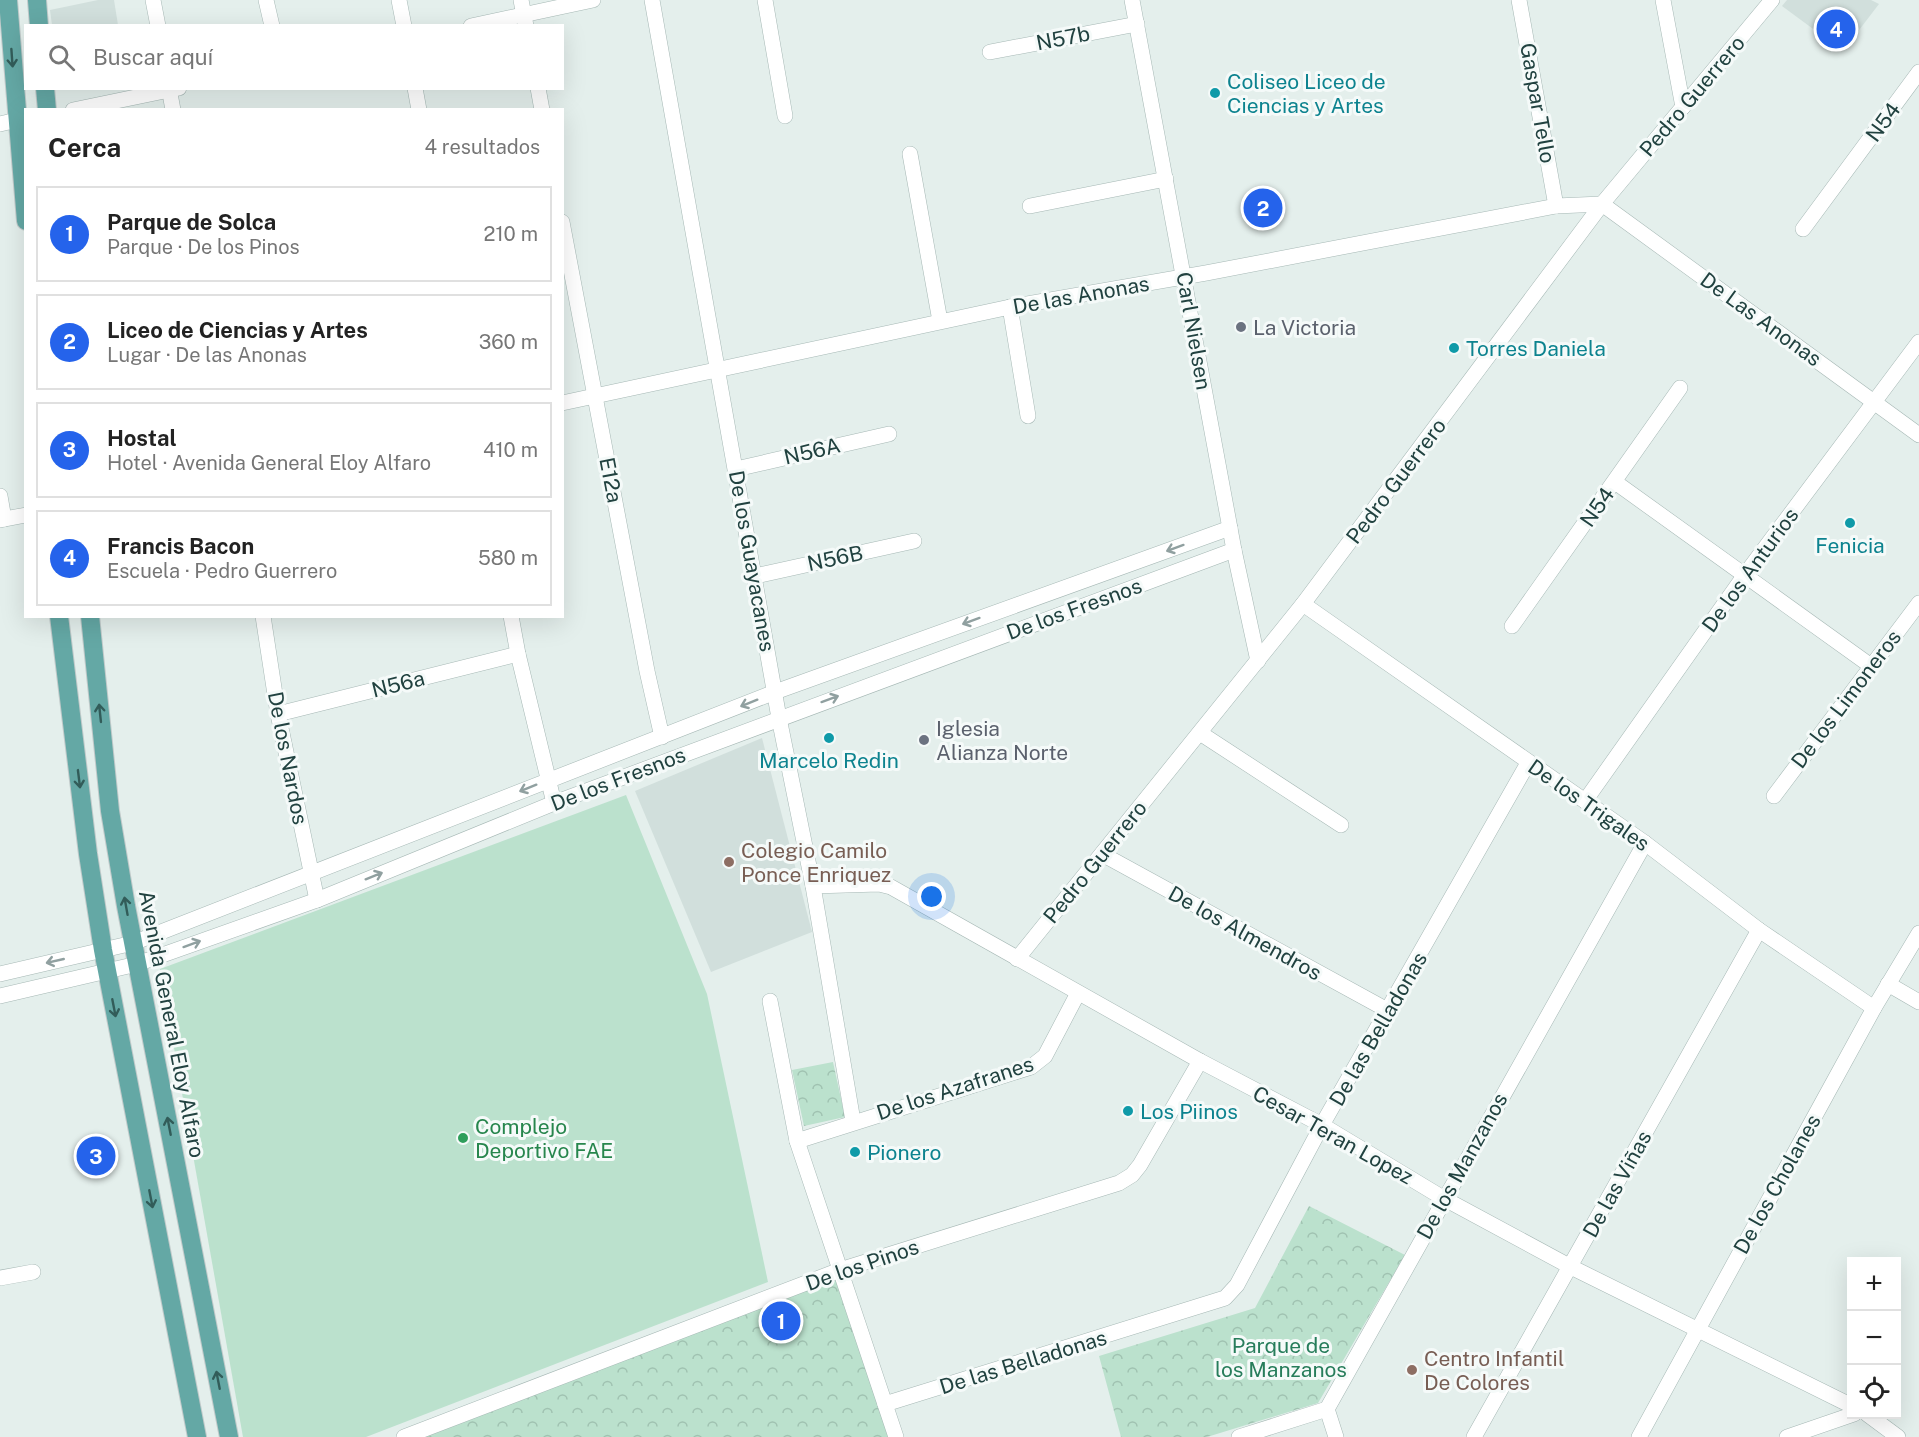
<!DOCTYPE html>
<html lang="es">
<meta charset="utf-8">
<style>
:root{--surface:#fff;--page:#f2f2f2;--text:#222;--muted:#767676;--line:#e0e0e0;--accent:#2563eb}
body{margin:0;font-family:"Public Sans",sans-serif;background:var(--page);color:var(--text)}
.controls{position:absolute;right:18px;bottom:18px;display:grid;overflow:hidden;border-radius:0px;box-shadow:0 6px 24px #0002}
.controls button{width:54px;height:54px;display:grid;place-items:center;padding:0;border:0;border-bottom:2px solid var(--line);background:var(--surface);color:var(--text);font:30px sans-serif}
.you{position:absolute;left:932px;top:897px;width:21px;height:21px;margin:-15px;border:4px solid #fff;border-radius:50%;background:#1a73e8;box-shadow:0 0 0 9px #1a73e833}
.badge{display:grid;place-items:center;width:39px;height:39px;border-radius:50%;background:var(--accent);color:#fff;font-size:20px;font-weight:700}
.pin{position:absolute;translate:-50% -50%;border:3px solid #fff;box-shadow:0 2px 6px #0006}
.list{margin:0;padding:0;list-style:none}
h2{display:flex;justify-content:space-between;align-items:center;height:78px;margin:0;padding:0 24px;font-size:26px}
h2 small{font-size:20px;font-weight:400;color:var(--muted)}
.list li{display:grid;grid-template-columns:39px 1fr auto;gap:18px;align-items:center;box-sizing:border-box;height:96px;margin:0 12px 12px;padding:0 12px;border:2px solid var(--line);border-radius:0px}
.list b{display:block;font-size:22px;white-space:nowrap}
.list p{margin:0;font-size:20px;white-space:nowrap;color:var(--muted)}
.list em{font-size:20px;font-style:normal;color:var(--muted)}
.icon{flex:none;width:33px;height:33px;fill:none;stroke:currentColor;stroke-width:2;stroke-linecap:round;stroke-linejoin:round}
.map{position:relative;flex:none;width:1919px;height:1437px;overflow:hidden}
.search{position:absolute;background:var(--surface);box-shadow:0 6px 24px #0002;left:24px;top:24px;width:540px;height:66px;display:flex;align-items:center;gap:15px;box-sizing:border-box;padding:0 21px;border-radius:0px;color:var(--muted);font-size:22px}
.panel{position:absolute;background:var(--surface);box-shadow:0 6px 24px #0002;left:24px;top:108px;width:540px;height:510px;border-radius:0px}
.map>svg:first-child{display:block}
.built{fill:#d1dfdc}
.forest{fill:url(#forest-crowns)}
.pitch{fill:#bbe1cd}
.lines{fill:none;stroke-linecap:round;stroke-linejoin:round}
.minor-casing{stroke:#a6b8b5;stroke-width:16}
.major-casing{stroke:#c1caca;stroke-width:20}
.minor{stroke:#fff;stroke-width:15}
.major{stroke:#64a8a5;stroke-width:18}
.oneway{stroke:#325c59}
.oneway2{stroke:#90a0a0}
.culture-dot{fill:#0f9aa8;stroke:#f5faf9;stroke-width:2}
.worship-dot{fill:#6b7280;stroke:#f5faf9;stroke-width:2}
.education-dot{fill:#8d6e63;stroke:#f5faf9;stroke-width:2}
.leisure-dot{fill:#2e9e5b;stroke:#f5faf9;stroke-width:2}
.labels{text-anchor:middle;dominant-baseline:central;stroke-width:6;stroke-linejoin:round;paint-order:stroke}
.street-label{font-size:21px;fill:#214240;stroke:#f5faf9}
.culture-label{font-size:21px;fill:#0d838f;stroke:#f5faf9;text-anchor:start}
.worship-label{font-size:21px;fill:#5b616d;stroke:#f5faf9;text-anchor:start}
.education-label{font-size:21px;fill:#785e54;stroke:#f5faf9;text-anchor:start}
.leisure-label{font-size:21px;fill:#27864d;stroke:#f5faf9;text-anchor:start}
.park-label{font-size:21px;fill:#277d5b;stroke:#f5faf9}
</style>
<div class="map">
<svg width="1919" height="1437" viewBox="0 0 1919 1437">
<defs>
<pattern id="forest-crowns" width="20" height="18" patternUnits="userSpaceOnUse" patternTransform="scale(1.5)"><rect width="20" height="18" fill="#bbe1cd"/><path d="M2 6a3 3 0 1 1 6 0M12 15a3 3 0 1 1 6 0" fill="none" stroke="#a0c2b1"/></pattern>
</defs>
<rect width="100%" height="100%" fill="#e4efec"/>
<!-- built -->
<g class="built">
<path d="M98 0H114L118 25H52L50 10Z"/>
<path d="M1787 0H1871L1879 4 1843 51 1782 6Z"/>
<path d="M762 738 812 932 711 972 635 791Z"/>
</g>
<!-- forest -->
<g class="forest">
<path d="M833 1062 845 1117 804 1126 792 1070Z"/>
<path d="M1309 1206 1405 1255 1318 1403 1207 1437H1121L1099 1356 1255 1308Z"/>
<path d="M840 1270 896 1437H404Z"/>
</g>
<!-- pitch -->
<path class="pitch" d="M626 795 707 994 768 1282 366 1437H243L160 969Z"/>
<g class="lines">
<!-- minor casing -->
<g class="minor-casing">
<g id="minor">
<path d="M153 0 158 26"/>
<path d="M266 0 272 26"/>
<path d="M399 0 404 26"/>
<path d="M521 0 526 26"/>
<path d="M652 0 779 718 813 886 853 1121"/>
<path d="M765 0 785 116"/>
<path d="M1132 0 1234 550 1258 661"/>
<path d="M1519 0 1556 206"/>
<path d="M1663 0 1683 107"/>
<path d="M471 26 593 0"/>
<path d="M990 52 1137 24"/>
<path d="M169 88 173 110"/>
<path d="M415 88 419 110"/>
<path d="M538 88 542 110"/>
<path d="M73 110 179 88"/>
<path d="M0 124 17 120"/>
<path d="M910 154 940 321"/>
<path d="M1602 204 1919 435"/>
<path d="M1030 206 1166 179"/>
<path d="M562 222 647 671 662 737"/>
<path d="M1803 229 1919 72"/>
<path d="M1010 307 1028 416"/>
<path d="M562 403 1010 307 1206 273 1556 206 1602 204"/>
<path d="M736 469 889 434"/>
<path d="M1615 482 1871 666"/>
<path d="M0 496 4 519"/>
<path d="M0 520 26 515"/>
<path d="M755 576 914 541"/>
<path d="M1303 604 1645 843 1759 930 1874 1008"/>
<path d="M263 616 278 714 317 900"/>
<path d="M511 616 518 654 554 803"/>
<path d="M1512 626 1680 388"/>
<path d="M278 714 518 654"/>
<path d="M1200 733 1341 825"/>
<path d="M1774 796 1919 603"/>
<path d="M1585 801 1744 576 1919 342"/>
<path d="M1102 854 1389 1011"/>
<path d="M813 886 879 884 891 887 1200 1061 1322 1125 1443 1198 1571 1267 1852 1406"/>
<path d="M1017 959 1303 604 1602 204 1772 0"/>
<path d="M0 974 133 943 775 692 1230 528"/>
<path d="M1888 984 1919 1002"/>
<path d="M0 996 137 964 317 900 554 803 1234 550"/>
<path d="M770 1001 797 1141 896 1437"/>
<path d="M797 1141 1031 1067 1045 1056 1078 993"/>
<path d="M0 1278 33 1272"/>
<path d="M885 1404 1225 1298 1237 1285 1322 1125 1528 763"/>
<path d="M1327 1409 1336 1437"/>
<path d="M1867 1414 1898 1437"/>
<path d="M404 1437 840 1270 1119 1183 1132 1175 1140 1165 1200 1061"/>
<path d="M1239 1437 1327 1409 1645 843"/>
<path d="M1474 1437 1759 930"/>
<path d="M1639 1437 1874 1008 1919 933"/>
<path d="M1787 1437 1854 1414"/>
</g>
</g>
<!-- major casing -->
<g class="major-casing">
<g id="major">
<path d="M8 0 26 221"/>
<path d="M37 0 39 26"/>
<path d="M45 88 47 110"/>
<path d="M59 616 88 854 103 950 197 1437"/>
<path d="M90 616 110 811 126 906 229 1437"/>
</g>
</g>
<!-- minor -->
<use href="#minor" class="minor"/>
<!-- major -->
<use href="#major" class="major"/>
</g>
<!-- one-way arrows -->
<defs><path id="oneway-shaft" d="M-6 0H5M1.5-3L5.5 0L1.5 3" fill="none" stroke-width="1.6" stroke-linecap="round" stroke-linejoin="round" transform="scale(1.5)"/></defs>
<g class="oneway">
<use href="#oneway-shaft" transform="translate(12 58) rotate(86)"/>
<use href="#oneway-shaft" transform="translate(100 713) rotate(-96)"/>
<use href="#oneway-shaft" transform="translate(79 779) rotate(83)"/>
<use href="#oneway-shaft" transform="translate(126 906) rotate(-100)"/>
<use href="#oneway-shaft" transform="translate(114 1008) rotate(79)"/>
<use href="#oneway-shaft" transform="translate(169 1126) rotate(-101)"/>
<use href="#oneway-shaft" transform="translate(151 1199) rotate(79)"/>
<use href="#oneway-shaft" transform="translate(218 1380) rotate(-101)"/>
</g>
<g class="oneway2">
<use href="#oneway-shaft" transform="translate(1175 548) rotate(160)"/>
<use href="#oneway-shaft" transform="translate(971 621) rotate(160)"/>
<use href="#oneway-shaft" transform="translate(830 699) rotate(-20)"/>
<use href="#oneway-shaft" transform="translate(749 703) rotate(158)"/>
<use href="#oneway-shaft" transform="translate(528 788) rotate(158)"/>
<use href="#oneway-shaft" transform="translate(374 876) rotate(-22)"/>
<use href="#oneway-shaft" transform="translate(192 944) rotate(-20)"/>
<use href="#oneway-shaft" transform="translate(55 961) rotate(167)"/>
</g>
<!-- markers -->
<g class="culture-dot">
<circle cx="1215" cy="93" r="6"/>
<circle cx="1454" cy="348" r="6"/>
<circle cx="1850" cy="523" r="6"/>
<circle cx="829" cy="738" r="6"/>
<circle cx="1128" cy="1111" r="6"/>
<circle cx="855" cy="1152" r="6"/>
</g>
<g class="worship-dot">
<circle cx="1241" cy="327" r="6"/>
<circle cx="924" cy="740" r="6"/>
</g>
<g class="education-dot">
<circle cx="729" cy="862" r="6"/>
<circle cx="1412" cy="1370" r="6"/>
</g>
<circle class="leisure-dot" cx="463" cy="1138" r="6"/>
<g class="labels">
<!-- street labels -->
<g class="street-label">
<text transform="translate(1063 38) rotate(-11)">N57b</text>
<text transform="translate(1692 96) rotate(-50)">Pedro Guerrero</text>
<text transform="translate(1538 103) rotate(80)">Gaspar Tello</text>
<text transform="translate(1883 122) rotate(-54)">N54</text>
<text transform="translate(1081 295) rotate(-10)">De las Anonas</text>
<text transform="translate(1761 319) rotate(36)">De Las Anonas</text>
<text transform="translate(1194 331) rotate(80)">Carl Nielsen</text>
<text transform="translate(812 451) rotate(-13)">N56A</text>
<text transform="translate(611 480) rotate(79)">E12a</text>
<text transform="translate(1396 481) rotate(-53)">Pedro Guerrero</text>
<text transform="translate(1597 507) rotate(-55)">N54</text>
<text transform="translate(835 558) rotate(-12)">N56B</text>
<text transform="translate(752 561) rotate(80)">De los Guayacanes</text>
<text transform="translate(1750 570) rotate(-54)">De los Anturios</text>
<text transform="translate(1074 609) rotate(-20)">De los Fresnos</text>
<text transform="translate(398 684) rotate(-14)">N56a</text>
<text transform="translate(1846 699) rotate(-53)">De los Limoneros</text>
<text transform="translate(288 758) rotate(79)">De los Nardos</text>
<text transform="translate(618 779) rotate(-21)">De los Fresnos</text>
<text transform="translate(1589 805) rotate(35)">De los Trigales</text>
<text transform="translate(1095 862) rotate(-51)">Pedro Guerrero</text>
<text transform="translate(1245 933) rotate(29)">De los Almendros</text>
<text transform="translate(172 1024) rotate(79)">Avenida General Eloy Alfaro</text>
<text transform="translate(1378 1029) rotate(-60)">De las Belladonas</text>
<text transform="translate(955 1088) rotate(-18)">De los Azafranes</text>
<text transform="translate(1333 1135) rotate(29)">Cesar Teran Lopez</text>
<text transform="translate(1462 1166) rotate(-61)">De los Manzanos</text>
<text transform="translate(1617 1184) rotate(-61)">De las Viñas</text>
<text transform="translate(1777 1184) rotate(-61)">De los Cholanes</text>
<text transform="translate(862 1265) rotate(-19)">De los Pinos</text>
<text transform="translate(1023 1362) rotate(-17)">De las Belladonas</text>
</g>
<!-- culture labels -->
<g class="culture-label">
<text x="1227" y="81">Coliseo Liceo de<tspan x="1227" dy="24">Ciencias y Artes</tspan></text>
<text x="1466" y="348">Torres Daniela</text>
<text x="1850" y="545" text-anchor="middle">Fenicia</text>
<text x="829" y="760" text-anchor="middle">Marcelo Redin</text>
<text x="1140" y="1111">Los Piinos</text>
<text x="867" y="1152">Pionero</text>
</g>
<!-- worship labels -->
<g class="worship-label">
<text x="1253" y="327">La Victoria</text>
<text x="936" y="728">Iglesia<tspan x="936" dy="24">Alianza Norte</tspan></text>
</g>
<!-- education labels -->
<g class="education-label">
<text x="741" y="850">Colegio Camilo<tspan x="741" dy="24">Ponce Enriquez</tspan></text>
<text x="1424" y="1358">Centro Infantil<tspan x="1424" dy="24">De Colores</tspan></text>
</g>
<!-- leisure labels -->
<g class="leisure-label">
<text x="475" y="1126">Complejo<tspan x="475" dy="24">Deportivo FAE</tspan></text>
</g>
<!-- park labels -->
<g class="park-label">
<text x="1281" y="1345">Parque de<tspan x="1281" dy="24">los Manzanos</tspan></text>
</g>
</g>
</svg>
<div class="controls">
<button>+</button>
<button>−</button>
<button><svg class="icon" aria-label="locate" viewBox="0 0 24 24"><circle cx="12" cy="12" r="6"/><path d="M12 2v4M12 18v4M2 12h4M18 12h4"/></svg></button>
</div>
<div class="you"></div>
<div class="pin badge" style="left:781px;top:1321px">1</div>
<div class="pin badge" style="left:1263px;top:208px">2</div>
<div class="pin badge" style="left:96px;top:1156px">3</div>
<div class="pin badge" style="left:1836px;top:29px">4</div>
<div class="search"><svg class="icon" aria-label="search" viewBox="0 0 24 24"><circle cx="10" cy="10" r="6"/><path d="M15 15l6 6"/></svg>Buscar aquí</div>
<section class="panel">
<h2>Cerca<small>4 resultados</small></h2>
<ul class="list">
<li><span class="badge">1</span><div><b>Parque de Solca</b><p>Parque · De los Pinos</p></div><em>210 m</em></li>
<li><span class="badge">2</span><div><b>Liceo de Ciencias y Artes</b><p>Lugar · De las Anonas</p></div><em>360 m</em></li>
<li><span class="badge">3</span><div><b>Hostal</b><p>Hotel · Avenida General Eloy Alfaro</p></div><em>410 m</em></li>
<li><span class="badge">4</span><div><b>Francis Bacon</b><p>Escuela · Pedro Guerrero</p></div><em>580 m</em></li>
</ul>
</section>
</div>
